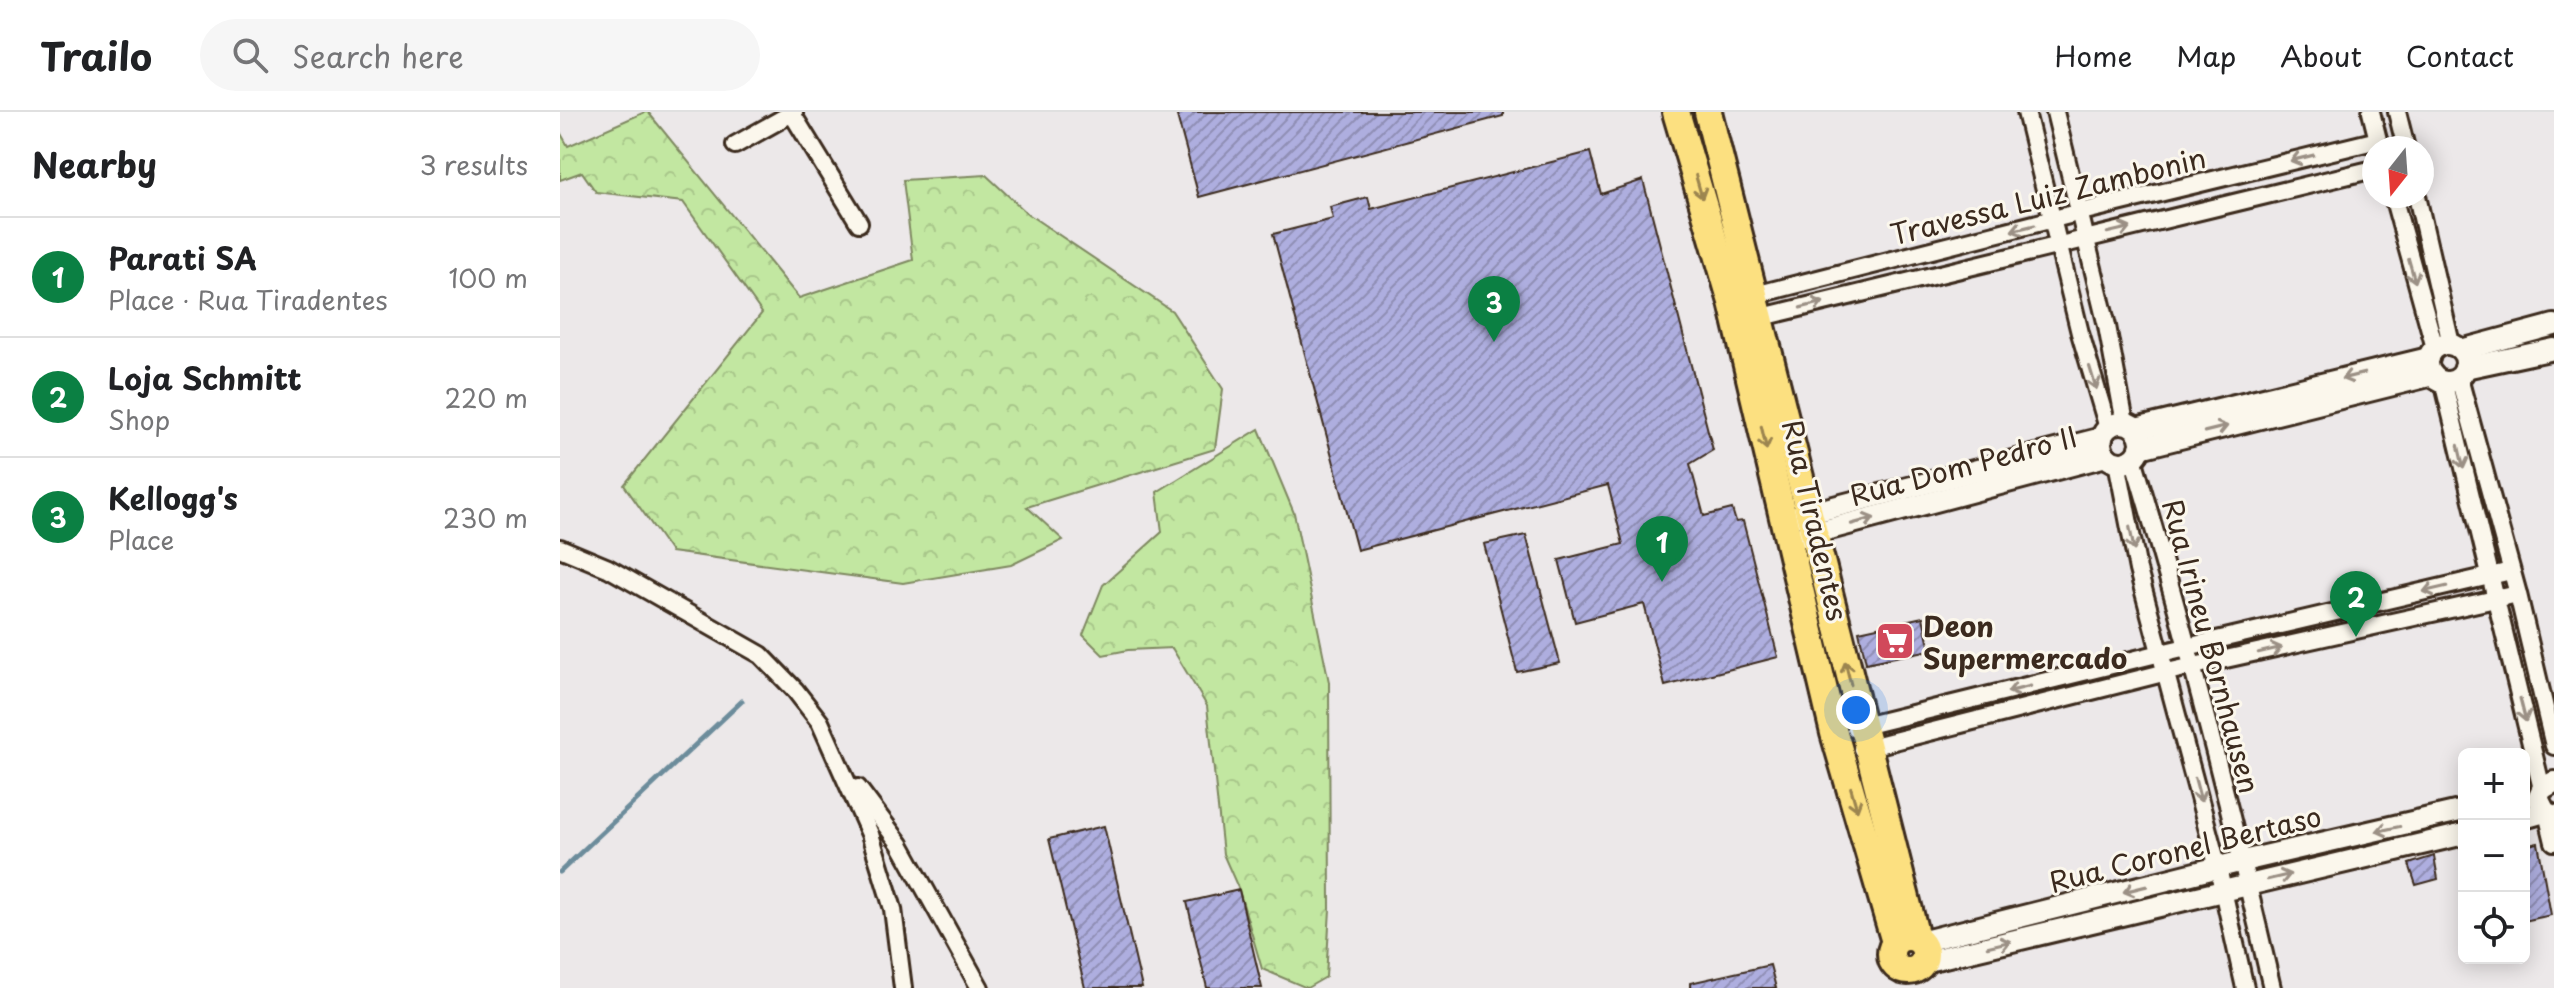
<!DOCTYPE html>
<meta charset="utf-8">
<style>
:root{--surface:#fff;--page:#f6f6f6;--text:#202124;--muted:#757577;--line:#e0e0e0;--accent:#0b8043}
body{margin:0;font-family:"Playpen Sans",sans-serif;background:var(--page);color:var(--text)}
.controls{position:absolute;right:24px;bottom:24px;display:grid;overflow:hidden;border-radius:12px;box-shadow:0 4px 20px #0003}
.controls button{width:72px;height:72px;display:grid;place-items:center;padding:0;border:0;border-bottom:2px solid var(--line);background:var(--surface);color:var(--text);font:40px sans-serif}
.compass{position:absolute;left:1802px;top:24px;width:72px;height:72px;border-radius:50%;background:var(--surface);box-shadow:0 4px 20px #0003;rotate:197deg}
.you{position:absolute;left:1296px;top:598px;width:28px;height:28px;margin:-20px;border:6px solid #fff;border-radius:50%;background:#1a73e8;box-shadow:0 0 0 12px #1a73e833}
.badge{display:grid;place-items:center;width:52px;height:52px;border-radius:50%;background:var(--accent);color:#fff;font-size:26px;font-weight:700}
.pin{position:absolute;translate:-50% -66px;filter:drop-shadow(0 2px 4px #0008)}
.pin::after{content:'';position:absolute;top:42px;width:28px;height:24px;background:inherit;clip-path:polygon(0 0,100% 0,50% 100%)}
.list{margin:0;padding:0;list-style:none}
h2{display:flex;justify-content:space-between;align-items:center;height:104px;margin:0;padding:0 32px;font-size:34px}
h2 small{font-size:26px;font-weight:400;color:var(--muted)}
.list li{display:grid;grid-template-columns:52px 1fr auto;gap:24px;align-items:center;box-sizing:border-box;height:120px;padding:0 32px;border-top:2px solid var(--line)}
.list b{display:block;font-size:30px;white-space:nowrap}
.list p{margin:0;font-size:26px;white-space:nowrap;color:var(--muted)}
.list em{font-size:26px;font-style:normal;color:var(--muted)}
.icon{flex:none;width:44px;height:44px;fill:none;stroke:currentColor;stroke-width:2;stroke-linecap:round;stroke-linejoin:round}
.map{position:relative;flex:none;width:1994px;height:876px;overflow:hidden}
header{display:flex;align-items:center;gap:48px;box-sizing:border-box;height:112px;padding:0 40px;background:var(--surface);border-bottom:2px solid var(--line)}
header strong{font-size:38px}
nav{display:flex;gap:44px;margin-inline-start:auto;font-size:28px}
.search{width:560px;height:72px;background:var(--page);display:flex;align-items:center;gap:20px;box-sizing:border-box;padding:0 28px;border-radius:44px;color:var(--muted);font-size:30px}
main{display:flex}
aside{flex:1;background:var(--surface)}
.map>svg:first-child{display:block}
.forest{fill:url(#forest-crowns);stroke:#7e8860;stroke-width:2}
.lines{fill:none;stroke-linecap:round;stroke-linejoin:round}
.stream{stroke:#6c8c9b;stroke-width:5}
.building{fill:url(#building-hatch);stroke:#3b2a1e;stroke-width:2}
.minor-casing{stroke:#3b2a1e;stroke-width:22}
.tertiary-casing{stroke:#3b2a1e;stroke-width:26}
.primary-casing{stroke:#3b2a1e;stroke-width:32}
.minor{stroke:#fbf7ec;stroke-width:16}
.tertiary{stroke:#fbf7ec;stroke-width:20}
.primary{stroke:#fce080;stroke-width:26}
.oneway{stroke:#9b9085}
.oneway2{stroke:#9c854f}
.labels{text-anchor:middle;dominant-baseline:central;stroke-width:6;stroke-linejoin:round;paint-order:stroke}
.street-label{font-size:28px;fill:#3b2a1e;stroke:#fbf7ec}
.poi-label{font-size:28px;font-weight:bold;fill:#3b2a1e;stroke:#fbf7ec;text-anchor:start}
</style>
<header>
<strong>Trailo</strong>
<div class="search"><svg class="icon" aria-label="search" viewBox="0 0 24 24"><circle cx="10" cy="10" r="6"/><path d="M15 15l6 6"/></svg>Search here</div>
<nav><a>Home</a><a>Map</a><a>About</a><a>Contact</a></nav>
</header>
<main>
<aside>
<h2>Nearby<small>3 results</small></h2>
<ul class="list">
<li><span class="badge">1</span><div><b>Parati SA</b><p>Place · Rua Tiradentes</p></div><em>100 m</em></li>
<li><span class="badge">2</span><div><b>Loja Schmitt</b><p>Shop</p></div><em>220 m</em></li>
<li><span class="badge">3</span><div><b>Kellogg's</b><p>Place</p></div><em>230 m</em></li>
</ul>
</aside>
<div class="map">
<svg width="1994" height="876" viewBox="0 0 1994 876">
<defs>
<pattern id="forest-crowns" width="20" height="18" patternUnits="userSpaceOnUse" patternTransform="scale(2)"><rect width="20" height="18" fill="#c2e7a1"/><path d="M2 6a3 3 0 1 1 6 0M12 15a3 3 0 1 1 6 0" fill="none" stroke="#a8c68a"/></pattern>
<pattern id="building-hatch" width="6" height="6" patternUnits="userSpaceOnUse" patternTransform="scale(2)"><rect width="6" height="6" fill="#aeaedf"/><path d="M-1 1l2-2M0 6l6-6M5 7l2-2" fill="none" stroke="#8f8eb4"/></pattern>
</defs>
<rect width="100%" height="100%" fill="#ece8e9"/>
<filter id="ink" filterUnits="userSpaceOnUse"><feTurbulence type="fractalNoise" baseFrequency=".0125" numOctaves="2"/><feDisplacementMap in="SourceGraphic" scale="16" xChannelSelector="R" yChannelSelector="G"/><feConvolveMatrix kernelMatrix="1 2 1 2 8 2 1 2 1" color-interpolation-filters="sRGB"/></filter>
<g filter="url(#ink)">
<!-- forest -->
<g class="forest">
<path d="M85 0H88L239 186 353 148 343 68 426 63 468 102 612 199 663 277 655 337 467 395 503 428 451 453 343 471 111 440 64 373 202 201 123 90 36 80 22 60 0 68V20L8 34Z"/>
<path d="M699 317 734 401 769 570 770 797 766 865 747 876 702 857 679 778 663 742 647 594 612 536 568 538 543 543 523 523 543 473 602 420 597 380Z"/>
</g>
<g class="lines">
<!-- stream -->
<path class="stream" d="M0 760 182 589"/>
</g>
<!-- building -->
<g class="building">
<path d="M616 0H943V4L639 85Z"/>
<path d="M1030 40 1041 82 1083 68 1153 338 1130 352 1144 404 1172 397 1176 410 1183 409 1218 545 1105 574 1084 492 1015 510 999 448 1063 432 1048 373 797 438 713 122 773 107 770 95 808 85 811 97Z"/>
<path d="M966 423 1000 551 957 560 924 432Z"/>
<path d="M1363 505 1370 538 1306 551 1299 519Z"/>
<path d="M544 714 582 876H525L489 727Z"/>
<path d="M1978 731 1991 803 1964 809V734Z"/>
<path d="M1874 744 1878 767 1856 773 1849 752Z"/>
<path d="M679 778 702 876H647L627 790Z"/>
<path d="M1210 853 1216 876H1130V871Z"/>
</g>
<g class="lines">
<!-- minor casing -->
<g class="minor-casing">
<g id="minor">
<path d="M231 0 299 111"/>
<path d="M1466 0 1520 221 1548 316"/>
<path d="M1495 0 1547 214 1565 311"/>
<path d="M1811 0 1820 36"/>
<path d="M1837 0 1846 36"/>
<path d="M175 33 234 0"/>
<path d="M1833 84 1875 236"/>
<path d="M1857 84 1891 232"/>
<path d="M1187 185 1521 100 1818 28"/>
<path d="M1194 207 1814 57"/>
<path d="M1899 266 1958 482 1994 634"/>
<path d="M1883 269 1982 677"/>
<path d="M1573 346C1626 521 1671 698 1712 876"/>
<path d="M1557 350 1578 458 1658 756 1685 876"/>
<path d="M0 436 48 456 201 543 235 578 260 610 310 722 333 797 343 876"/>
<path d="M1295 616 1601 541 1951 459"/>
<path d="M1302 637 1607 560 1958 482"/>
<path d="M298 676 340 732 420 876"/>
<path d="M1987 701 1994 730"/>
</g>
</g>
<!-- tertiary casing -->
<g class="tertiary-casing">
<g id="tertiary">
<circle cx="1887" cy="251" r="19"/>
<path d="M1901 238 1994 213"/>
<path d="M1905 256 1994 237"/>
<circle cx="1561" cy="331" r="20"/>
<path d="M1576 317 1869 246"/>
<path d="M1580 336 1873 263"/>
<path d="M1235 405 1542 326"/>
<path d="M1243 424 1546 344"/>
<path d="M1994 670 1982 677 1978 686 1985 700 1994 704"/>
<path d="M1964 706 1985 700"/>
<path d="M1360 830 1683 749 1904 698"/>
<path d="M1363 850 1904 722"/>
</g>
</g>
<!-- primary casing -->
<g class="primary-casing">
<g id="primary">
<path d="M1116 0 1172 190 1274 621 1335 830"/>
<path d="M1148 0 1356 826"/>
<circle cx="1348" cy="842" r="17"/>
</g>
</g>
<!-- minor -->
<use href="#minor" class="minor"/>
<!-- tertiary -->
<use href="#tertiary" class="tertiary"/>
<!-- primary -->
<use href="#primary" class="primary"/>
</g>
<!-- one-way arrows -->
<defs><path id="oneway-shaft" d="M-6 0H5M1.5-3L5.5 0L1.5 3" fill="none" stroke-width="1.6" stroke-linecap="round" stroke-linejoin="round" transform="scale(2)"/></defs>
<g class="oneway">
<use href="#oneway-shaft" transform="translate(1742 46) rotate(166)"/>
<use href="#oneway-shaft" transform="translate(1463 116) rotate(166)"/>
<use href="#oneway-shaft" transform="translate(1559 118) rotate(-13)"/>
<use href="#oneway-shaft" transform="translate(1852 159) rotate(74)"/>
<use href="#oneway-shaft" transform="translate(1252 193) rotate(-14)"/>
<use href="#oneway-shaft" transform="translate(1793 264) rotate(166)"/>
<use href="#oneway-shaft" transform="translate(1533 266) rotate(73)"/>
<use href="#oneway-shaft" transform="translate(1656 317) rotate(-14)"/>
<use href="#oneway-shaft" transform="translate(1901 345) rotate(77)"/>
<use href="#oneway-shaft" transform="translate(1303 409) rotate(-15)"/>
<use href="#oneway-shaft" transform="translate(1572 427) rotate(79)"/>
<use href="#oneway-shaft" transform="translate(1875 477) rotate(167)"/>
<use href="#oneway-shaft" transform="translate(1710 538) rotate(-13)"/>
<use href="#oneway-shaft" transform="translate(1459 577) rotate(166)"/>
<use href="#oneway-shaft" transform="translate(1963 598) rotate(76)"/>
<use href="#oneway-shaft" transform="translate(1638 678) rotate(75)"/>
<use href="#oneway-shaft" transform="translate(1828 717) rotate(168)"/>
<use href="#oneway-shaft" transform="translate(1719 765) rotate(-13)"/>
<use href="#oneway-shaft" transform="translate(1575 777) rotate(166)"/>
<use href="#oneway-shaft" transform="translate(1439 832) rotate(-13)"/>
</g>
<g class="oneway2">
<use href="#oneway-shaft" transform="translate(1139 75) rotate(74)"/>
<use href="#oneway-shaft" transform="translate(1204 326) rotate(77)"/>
<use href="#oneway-shaft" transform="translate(1288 561) rotate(-104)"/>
<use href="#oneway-shaft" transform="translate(1294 687) rotate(74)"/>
</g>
</g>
<!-- icons -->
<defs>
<g id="supermarket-square" transform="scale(2)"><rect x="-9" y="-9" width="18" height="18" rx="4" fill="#d1495b" stroke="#fbf7ec"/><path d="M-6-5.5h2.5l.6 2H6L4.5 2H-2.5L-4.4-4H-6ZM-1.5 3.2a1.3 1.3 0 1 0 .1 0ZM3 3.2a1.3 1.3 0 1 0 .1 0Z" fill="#fff"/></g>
</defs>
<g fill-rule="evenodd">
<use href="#supermarket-square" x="1335" y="529"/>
</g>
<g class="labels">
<!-- street labels -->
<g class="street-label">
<text transform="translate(1488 83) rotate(-14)">Travessa Luiz Zambonin</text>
<text transform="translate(1403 353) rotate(-15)">Rua Dom Pedro II</text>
<text transform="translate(1256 408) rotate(77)">Rua Tiradentes</text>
<text transform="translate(1652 534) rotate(75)">Rua Irineu Bornhausen</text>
<text transform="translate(1625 736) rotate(-14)">Rua Coronel Bertaso</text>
</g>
<!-- poi labels -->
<g class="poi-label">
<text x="1363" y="513">Deon<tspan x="1363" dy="32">Supermercado</tspan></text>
</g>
</g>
</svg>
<div class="controls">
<button>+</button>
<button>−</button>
<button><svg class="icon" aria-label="locate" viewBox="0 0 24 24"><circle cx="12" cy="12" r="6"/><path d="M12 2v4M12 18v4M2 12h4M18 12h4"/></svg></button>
</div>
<svg class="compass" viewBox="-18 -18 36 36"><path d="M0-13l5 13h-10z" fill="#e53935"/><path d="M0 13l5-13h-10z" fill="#757577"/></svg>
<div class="you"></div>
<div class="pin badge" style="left:1102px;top:470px">1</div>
<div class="pin badge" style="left:1796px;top:525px">2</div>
<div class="pin badge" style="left:934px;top:230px">3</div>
</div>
</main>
